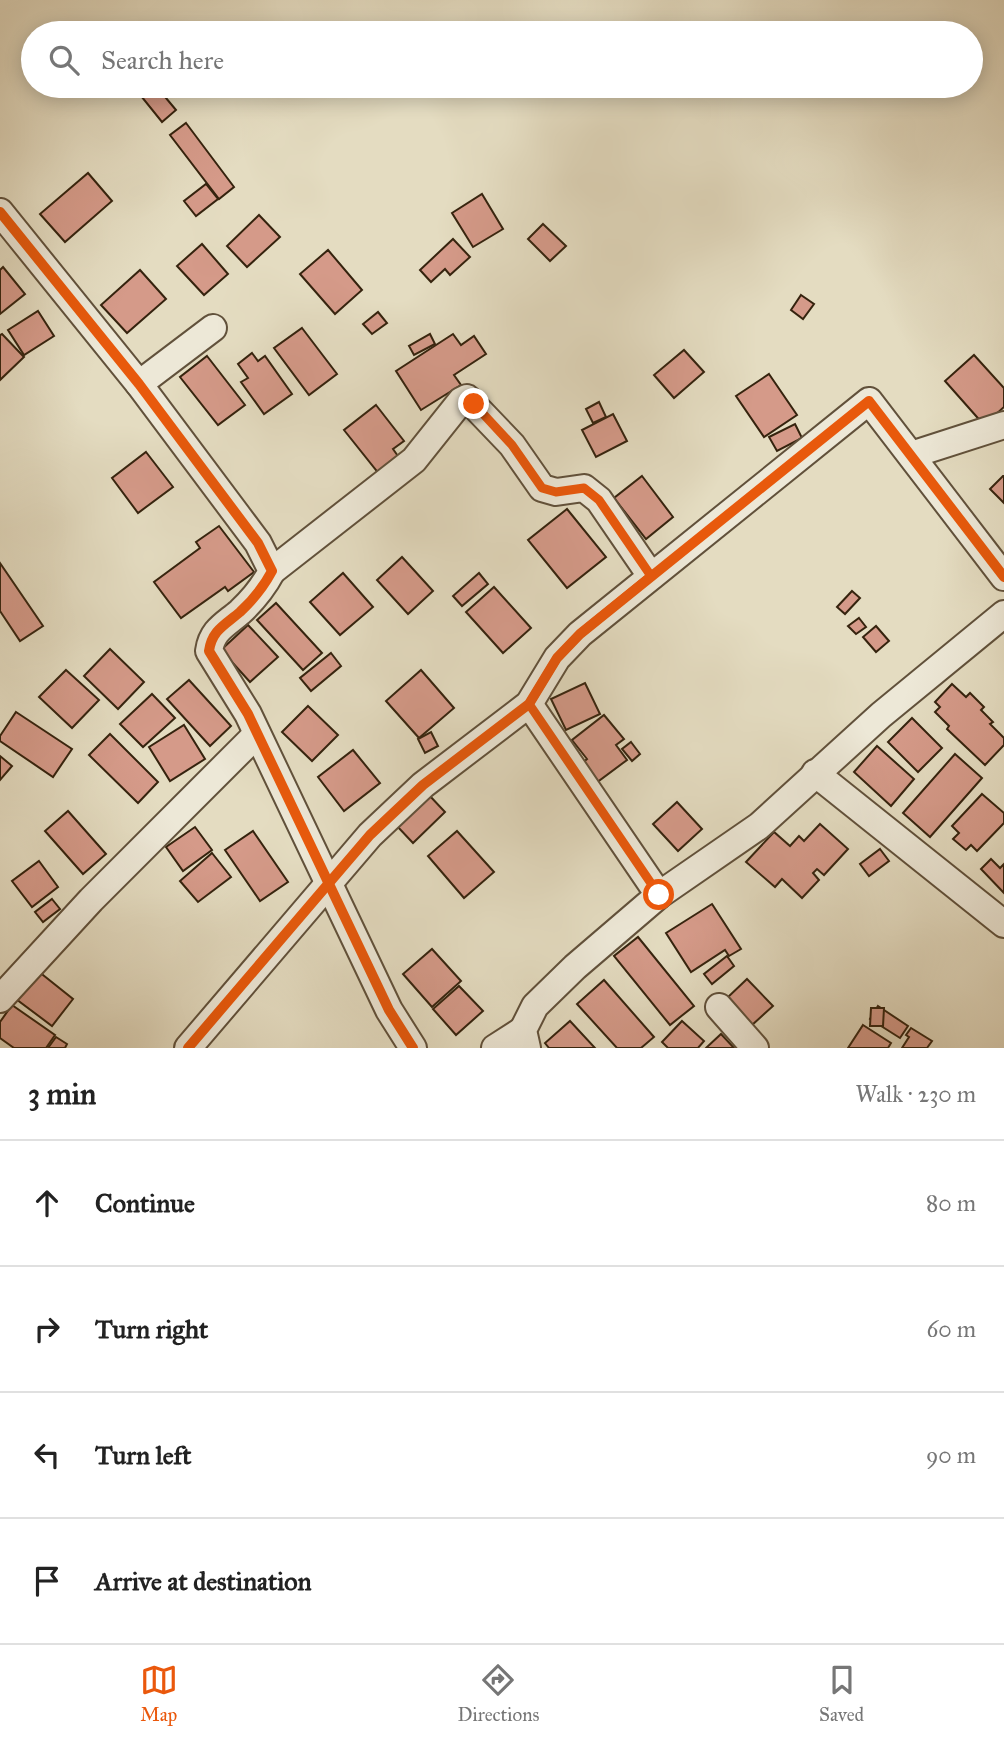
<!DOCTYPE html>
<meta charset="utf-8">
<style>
:root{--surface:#fff;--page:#f2f2f2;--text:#222;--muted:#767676;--line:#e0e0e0;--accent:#ea580c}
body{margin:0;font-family:"IM FELL Great Primer",serif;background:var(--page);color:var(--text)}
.stop{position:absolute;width:21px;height:21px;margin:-16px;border:5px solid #ea580c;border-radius:50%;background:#fff}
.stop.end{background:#ea580c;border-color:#fff;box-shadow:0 2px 7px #0008}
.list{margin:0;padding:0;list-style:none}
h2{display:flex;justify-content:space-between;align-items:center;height:91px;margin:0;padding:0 28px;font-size:30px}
h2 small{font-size:23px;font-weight:400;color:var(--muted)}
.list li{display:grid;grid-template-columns:46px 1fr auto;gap:21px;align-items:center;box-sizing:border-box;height:126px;padding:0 28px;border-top:2px solid var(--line)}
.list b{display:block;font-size:26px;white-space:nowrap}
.list em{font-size:23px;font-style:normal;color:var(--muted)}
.icon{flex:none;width:38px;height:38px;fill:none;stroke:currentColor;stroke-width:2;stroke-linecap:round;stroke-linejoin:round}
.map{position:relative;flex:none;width:1004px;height:1048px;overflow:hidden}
.search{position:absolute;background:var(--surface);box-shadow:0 4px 18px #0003;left:21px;right:21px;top:21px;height:77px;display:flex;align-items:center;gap:18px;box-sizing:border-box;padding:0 24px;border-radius:38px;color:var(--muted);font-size:26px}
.sheet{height:595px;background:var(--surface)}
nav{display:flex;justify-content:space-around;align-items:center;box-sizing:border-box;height:98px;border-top:2px solid var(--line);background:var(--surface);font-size:19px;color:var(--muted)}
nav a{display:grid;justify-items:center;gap:4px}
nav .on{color:var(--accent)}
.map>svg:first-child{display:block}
.building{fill:#d59a89;stroke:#35230e;stroke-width:2}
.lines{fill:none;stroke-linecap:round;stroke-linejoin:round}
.minor-casing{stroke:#61513b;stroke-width:30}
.minor{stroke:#ede8d7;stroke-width:26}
.cycleway-casing{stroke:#ede8d7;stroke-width:15}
.cycleway{stroke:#e8590c;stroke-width:10}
.route{stroke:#ea580c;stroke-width:9}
</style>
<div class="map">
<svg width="1004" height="1048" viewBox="0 0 1004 1048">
<rect width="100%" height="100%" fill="#e4dcc1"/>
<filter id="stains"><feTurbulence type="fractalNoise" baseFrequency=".00286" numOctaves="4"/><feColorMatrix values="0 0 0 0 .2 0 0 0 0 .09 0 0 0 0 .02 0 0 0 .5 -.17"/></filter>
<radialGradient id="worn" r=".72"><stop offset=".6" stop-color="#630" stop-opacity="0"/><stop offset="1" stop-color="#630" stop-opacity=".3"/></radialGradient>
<!-- building -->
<g class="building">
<path d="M133 86H156L176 110 162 122Z"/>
<path d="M186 123 234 187 219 199 170 135Z"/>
<path d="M88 173 112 201 65 242 40 214Z"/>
<path d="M206 184 218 199 196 216 184 201Z"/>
<path d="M482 194 503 229 473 247 452 213Z"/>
<path d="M259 215 280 237 247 267 227 246Z"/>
<path d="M543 224 566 246 550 261 528 239Z"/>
<path d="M453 239 470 257 450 275 445 269 431 282 420 270Z"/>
<path d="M202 244 228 274 204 295 177 266Z"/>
<path d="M328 250 362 290 335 314 300 274Z"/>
<path d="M3 267 25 294 0 314V270Z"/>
<path d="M140 270 166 299 127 333 101 305Z"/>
<path d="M801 295 814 304 803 319 791 310Z"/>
<path d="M38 311 54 336 24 355 8 330Z"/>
<path d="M378 312 387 323 372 334 363 324Z"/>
<path d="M302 328 337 374 309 395 274 348Z"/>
<path d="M2 334 24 357 0 380V335Z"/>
<path d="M430 334 435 344 414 355 409 346Z"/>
<path d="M453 334 461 345 474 336 486 354 454 375 461 385 421 410 396 371Z"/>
<path d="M684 350 704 372 674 398 654 375Z"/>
<path d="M252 353 258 361 265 356 292 394 264 414 241 382 248 378 238 364Z"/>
<path d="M974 355 1004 388V407L984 425 945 381Z"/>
<path d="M207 356 245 405 218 425 180 377Z"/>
<path d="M769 374 797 415 764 437 736 396Z"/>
<path d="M599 402 606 417 593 423 586 409Z"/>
<path d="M376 405 404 441 393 449 400 459 380 475 344 430Z"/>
<path d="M613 414 627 441 596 457 582 430Z"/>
<path d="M795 424 802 438 777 451 769 437Z"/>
<path d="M146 452 173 487 138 513 112 478Z"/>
<path d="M642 476 673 517 646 539 614 498Z"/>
<path d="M1003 476H1004V503L990 489Z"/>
<path d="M567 509 606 557 567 588 528 540Z"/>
<path d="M219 526 254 572 228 591 225 587 181 618 154 582 200 548 196 542Z"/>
<path d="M402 557 433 591 408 614 377 580Z"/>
<path d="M0 563 43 626 20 641 0 611Z"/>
<path d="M343 573 373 607 340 635 310 602Z"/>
<path d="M479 573 488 584 462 606 453 596Z"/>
<path d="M494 587 531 628 503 653 466 612Z"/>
<path d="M852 591 860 598 845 614 837 607Z"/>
<path d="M276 603 322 653 303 670 257 620Z"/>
<path d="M859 618 866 627 856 634 848 626Z"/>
<path d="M248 625 278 657 250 682 221 650Z"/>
<path d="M876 626 889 641 876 652 863 637Z"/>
<path d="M110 649 144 682 118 709 84 676Z"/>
<path d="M331 653 341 666 311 691 300 678Z"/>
<path d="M66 670 99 700 72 728 39 697Z"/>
<path d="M421 670 454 708 419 738 386 701Z"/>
<path d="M189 680 231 726 210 746 167 699Z"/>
<path d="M585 683 600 714 566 730 551 699Z"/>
<path d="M952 684 966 697 970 693 984 707 981 710 993 722 990 724 1004 738V745L985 765 947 729 949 726 935 712 940 707 935 702Z"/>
<path d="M152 694 175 718 143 747 120 724Z"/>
<path d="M308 706 338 735 312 761 282 732Z"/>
<path d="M16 712 72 749 53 777 0 741V736Z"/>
<path d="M604 715 624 739 616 745 627 760 596 783 581 764 587 759 572 740Z"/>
<path d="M912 718 942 748 918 772 888 742Z"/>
<path d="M184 725 205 759 170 781 149 747Z"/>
<path d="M431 732 438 746 425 753 418 739Z"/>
<path d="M110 734 158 782 138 803 89 755Z"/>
<path d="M631 742 640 754 632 761 622 749Z"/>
<path d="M877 746 914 779 891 806 854 772Z"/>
<path d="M353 750 380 783 344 811 318 777Z"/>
<path d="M955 754 982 778 930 837 903 813Z"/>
<path d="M0 756 12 766 0 780Z"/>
<path d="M428 794 445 812 413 843 396 825Z"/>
<path d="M982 794 1004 813V823L977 851 971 845 966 850 953 839 959 833 952 826Z"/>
<path d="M677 802 702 829 678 851 653 824Z"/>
<path d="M68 811 106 854 83 874 45 831Z"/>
<path d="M820 824 848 849 824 875 817 869 813 873 819 880 802 898 782 879 775 887 746 862 774 832 790 846 799 836 804 841Z"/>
<path d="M195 827 212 850 183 871 166 847Z"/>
<path d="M253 831 288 882 260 901 225 850Z"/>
<path d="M457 831 494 872 464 898 428 856Z"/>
<path d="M880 849 889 861 869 876 860 864Z"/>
<path d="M212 853 231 877 198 902 180 881Z"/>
<path d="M991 859 1000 868 1004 864V893L981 869Z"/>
<path d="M39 861 58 887 32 907 12 881Z"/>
<path d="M52 899 60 909 43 922 35 912Z"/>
<path d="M712 904 741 949 729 956 725 950 691 972 666 933Z"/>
<path d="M638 937 694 1006 670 1025 614 956Z"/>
<path d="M432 949 461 981 432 1007 403 974Z"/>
<path d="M727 956 734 966 712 984 704 974Z"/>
<path d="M38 971 73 999 52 1026 16 999Z"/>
<path d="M747 979 773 1006 752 1025 727 998Z"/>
<path d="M604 980 654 1037 641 1048H617L577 1004Z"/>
<path d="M459 986 483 1011 456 1035 433 1009Z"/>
<path d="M12 1005 55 1035 46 1048H14L0 1038V1022Z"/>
<path d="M878 1006 908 1026 900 1038 870 1019Z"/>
<path d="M871 1008H884L883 1026H870Z"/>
<path d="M570 1021 595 1048H549L545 1043Z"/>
<path d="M682 1021 704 1041 698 1048H668L662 1042Z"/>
<path d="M863 1025 891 1043 888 1048H848Z"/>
<path d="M911 1028 932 1041 927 1048H902L909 1037 906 1035Z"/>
<path d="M721 1034 734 1048H706Z"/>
<path d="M56 1037 67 1044 65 1048H48Z"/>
</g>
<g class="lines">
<!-- minor casing -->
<g class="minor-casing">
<g id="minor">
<path d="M0 212 139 384 258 543 272 571C264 586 253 600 240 612 225 625 212 630 209 651L248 714 389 1010 413 1048"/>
<path d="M139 384 213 328"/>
<path d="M911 455 1004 425"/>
<path d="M272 571 414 460 461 401 467 398 512 445 542 488 556 492 584 488 599 500 651 576"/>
<path d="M529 704 659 895"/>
<path d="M815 773 1004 924"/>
<path d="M0 999 91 900 257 734"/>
<path d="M719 1007 755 1048"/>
<path d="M188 1048 370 835 423 785 529 704 557 658 580 634 869 401 1004 577"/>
<path d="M495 1048 523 1030"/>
<path d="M527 1048 523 1030 535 1006 575 967 659 895 759 826 881 715 1004 614"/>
</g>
</g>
<!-- minor -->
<use href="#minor" class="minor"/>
<!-- cycleway casing -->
<g class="cycleway-casing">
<g id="cycleway">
<path d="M0 212 139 384 258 543 272 571C264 586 253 600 240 612 225 625 212 630 209 651L248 714 389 1010 413 1048"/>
<path d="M188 1048 370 835 423 785 529 704 557 658 580 634 869 401 1004 577"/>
</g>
</g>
<!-- cycleway -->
<use href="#cycleway" class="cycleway"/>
</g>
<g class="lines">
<!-- route -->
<path class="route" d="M474 404 512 445 542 488 556 492 584 488 599 500 651 576 580 634 557 658 529 704 659 895"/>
</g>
<rect width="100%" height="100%" filter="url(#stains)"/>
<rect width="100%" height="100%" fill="url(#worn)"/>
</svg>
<div class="stop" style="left:659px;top:895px"></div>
<div class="stop end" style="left:474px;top:404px"></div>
<div class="search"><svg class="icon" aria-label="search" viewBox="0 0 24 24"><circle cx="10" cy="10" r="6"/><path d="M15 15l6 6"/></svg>Search here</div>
</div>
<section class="sheet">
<h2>3 min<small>Walk · 230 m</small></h2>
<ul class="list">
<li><svg class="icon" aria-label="ahead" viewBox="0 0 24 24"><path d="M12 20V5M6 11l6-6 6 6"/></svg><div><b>Continue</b></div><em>80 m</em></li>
<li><svg class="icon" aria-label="right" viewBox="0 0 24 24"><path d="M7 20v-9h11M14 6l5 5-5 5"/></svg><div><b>Turn right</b></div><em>60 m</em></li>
<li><svg class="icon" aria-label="left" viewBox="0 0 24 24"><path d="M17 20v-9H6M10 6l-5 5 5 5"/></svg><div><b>Turn left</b></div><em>90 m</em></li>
<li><svg class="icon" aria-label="arrive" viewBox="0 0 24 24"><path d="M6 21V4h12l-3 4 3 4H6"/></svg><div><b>Arrive at destination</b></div></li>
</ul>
</section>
<nav>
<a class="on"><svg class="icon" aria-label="map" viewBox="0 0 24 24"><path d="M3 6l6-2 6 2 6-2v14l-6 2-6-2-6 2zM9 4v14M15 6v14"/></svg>Map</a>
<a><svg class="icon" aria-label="directions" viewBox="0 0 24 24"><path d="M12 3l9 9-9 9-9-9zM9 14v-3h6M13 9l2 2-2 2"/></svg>Directions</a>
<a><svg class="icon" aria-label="saved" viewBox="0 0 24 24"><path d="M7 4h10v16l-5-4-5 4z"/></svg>Saved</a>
</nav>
